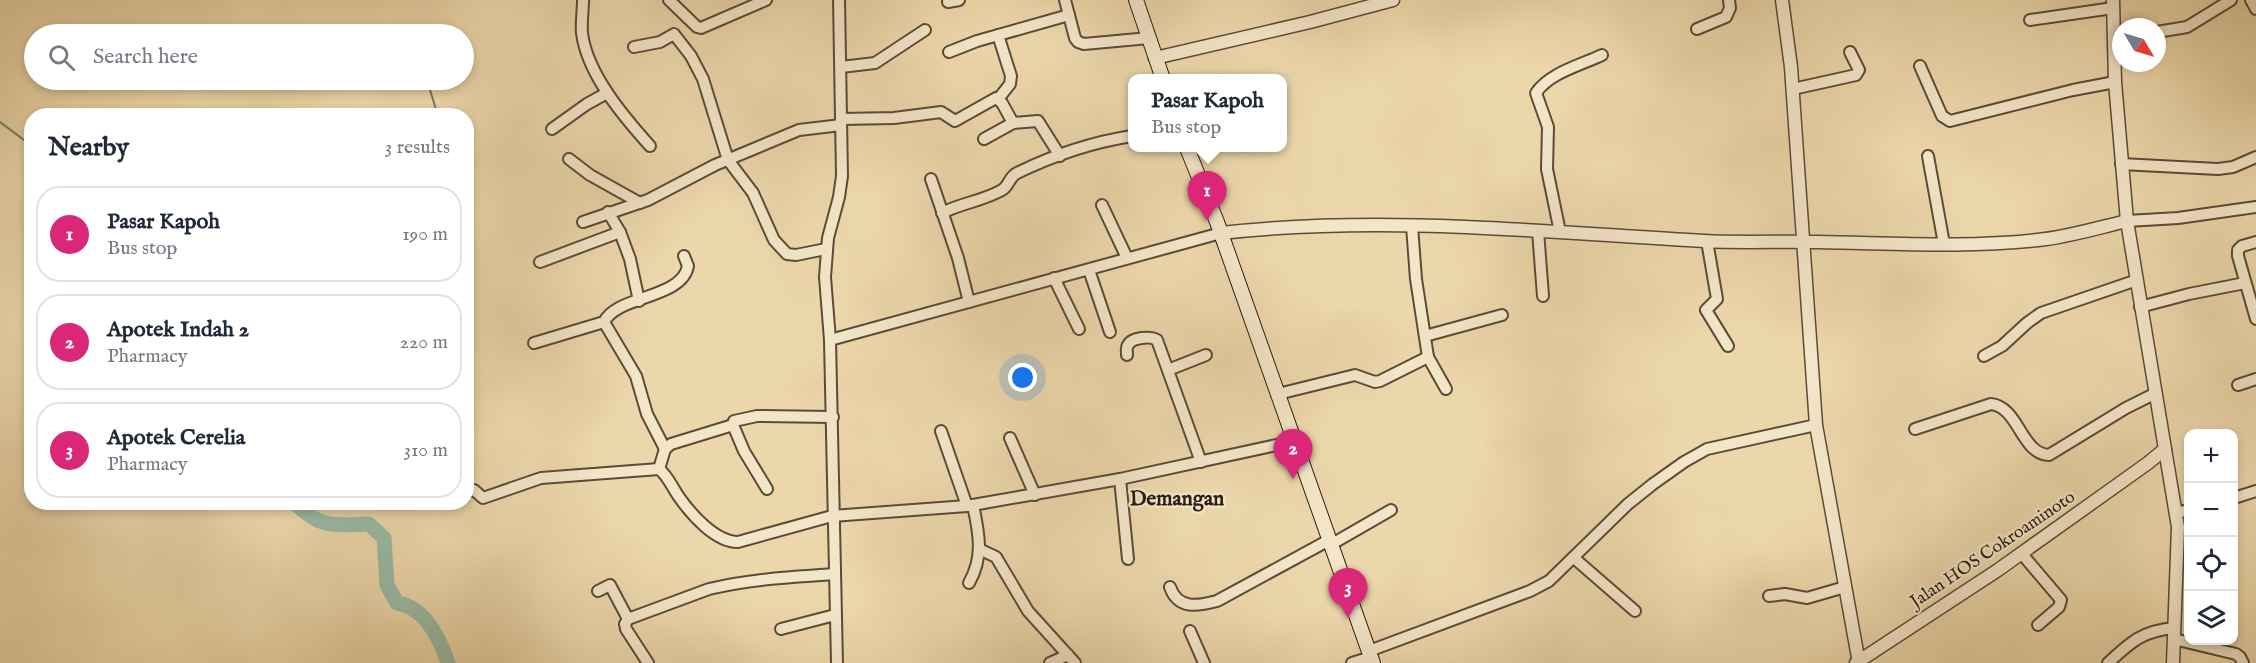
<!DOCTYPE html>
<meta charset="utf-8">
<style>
:root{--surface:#fff;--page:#f6f6f7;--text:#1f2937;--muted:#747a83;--line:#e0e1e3;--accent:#db2777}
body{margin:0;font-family:"IM FELL English",serif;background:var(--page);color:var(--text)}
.controls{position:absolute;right:18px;bottom:18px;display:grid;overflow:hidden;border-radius:12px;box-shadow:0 3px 9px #0003}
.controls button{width:54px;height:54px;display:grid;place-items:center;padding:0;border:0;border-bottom:2px solid var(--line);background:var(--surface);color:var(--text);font:30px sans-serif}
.compass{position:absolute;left:2112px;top:18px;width:54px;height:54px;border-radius:50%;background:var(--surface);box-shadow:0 3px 9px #0003;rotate:128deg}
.you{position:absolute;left:1023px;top:378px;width:21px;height:21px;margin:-15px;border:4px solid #fff;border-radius:50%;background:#1a73e8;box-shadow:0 0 0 9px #1a73e833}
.badge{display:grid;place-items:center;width:39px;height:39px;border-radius:50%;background:var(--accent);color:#fff;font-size:20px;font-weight:700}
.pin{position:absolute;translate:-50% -50px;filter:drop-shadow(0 2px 3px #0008)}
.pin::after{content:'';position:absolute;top:32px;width:21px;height:18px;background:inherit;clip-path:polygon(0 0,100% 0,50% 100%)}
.popup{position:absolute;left:1128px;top:74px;width:159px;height:78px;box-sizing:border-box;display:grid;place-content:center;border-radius:12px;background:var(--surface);filter:drop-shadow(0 2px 4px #0005);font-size:20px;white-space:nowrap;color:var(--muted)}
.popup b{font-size:22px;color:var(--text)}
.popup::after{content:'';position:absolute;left:50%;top:100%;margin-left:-12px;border:12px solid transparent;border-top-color:var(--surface)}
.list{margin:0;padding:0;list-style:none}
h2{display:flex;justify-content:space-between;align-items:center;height:78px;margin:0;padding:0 24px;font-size:26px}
h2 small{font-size:20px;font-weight:400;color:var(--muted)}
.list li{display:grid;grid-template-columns:39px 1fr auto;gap:18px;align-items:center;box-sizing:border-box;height:96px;margin:0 12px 12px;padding:0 12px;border:2px solid var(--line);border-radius:24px}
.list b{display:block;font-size:22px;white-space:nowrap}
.list p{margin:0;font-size:20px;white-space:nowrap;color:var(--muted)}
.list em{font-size:20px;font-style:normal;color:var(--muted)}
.icon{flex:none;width:33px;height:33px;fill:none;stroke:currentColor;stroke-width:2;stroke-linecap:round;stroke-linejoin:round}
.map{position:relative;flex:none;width:2256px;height:663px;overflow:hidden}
.search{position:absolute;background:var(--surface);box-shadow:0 3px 9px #0003;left:24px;top:24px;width:450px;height:66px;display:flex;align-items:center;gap:15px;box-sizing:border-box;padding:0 21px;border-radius:33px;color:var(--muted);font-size:22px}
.panel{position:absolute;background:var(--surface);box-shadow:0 3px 9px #0003;left:24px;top:108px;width:450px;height:402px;border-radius:24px}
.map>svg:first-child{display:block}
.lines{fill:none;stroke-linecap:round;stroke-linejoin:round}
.stream{stroke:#6c7c6a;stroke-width:2}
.river{stroke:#99baa5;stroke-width:15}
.minor-casing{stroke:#5a4c38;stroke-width:14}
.tertiary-casing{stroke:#5a4c38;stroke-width:15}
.secondary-casing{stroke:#291e12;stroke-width:16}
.minor{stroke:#f3e5c8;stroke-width:10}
.tertiary{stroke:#f3e5c8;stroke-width:12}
.secondary{stroke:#f3e5c8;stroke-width:14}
.labels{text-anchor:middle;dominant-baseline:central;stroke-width:4.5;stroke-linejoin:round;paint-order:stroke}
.street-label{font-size:18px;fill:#291e12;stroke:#f3e5c8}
.quarter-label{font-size:21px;font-weight:bold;fill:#291e12;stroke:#f3e5c8}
</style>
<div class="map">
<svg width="2256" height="663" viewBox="0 0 2256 663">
<rect width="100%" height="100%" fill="#ecd7aa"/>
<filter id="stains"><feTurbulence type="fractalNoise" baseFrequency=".00333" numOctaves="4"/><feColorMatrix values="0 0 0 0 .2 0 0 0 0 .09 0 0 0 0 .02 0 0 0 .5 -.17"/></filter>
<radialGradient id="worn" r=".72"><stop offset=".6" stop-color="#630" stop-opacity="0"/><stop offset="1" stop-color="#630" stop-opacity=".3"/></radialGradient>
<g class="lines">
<!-- stream -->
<g class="stream">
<path d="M427 80 438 116"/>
<path d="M395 83 411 80"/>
<path d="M0 122 32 146"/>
</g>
<!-- river -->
<path class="river" d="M294 502C320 529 334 525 369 524L384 538 387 585 397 603C425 607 440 639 448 663"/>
<!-- minor casing -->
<g class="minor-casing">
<g id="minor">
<path d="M583 0C583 11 581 23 582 33 587 74 624 117 650 146"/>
<path d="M669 0 697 27 701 28 766 0"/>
<path d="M1065 0 1075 38 1078 42 1084 44 1149 38"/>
<path d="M2251 0 2256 9"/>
<path d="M948 2 959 0"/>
<path d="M2030 20 2113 8"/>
<path d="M1697 29 1726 17 1730 8 1729 0"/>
<path d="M2157 32 2187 27 2231 0"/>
<path d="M998 35 1011 76 1010 84 999 98"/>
<path d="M634 47 660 42 674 34 691 56 703 79 728 160 753 193 774 240 787 254 796 255 826 249"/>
<path d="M949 52 977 41 1069 15"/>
<path d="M1920 66 1942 116 1950 121 2073 90 2115 82"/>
<path d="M841 67 875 63 925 30"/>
<path d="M1793 89 1856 75 1859 70 1850 52"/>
<path d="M841 119 894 118 941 112 955 121 996 98 1002 103 1013 123"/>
<path d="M552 129 587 104 607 93"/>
<path d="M984 139 1013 123 1038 121 1060 156"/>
<path d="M1928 156 1944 244"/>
<path d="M569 159 590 175 640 203"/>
<path d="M2121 164 2218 169 2233 167 2256 157"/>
<path d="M931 179 958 258 969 302"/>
<path d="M1102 205 1127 258"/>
<path d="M608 212 620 232 630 259 639 301"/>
<path d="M942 213C961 203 983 201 1002 190 1009 186 1009 177 1017 173 1052 156 1093 142 1132 136"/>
<path d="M2127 221 2178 218 2256 207"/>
<path d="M583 222 648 200 715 165 799 130 841 125"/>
<path d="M1538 231 1543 296"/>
<path d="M1560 232 1547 169 1548 127 1536 93C1549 73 1581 65 1602 55"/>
<path d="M1707 241 1717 299 1706 310 1728 346"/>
<path d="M2256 242 2242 246 2238 250V256L2256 319"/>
<path d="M540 262 620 232"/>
<path d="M1089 270 1110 332"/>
<path d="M1054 278 1079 329"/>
<path d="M2140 307 2189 294 2245 283"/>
<path d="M1425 336 1502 315"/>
<path d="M830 340 1221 233"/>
<path d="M534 343 604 322"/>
<path d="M1127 355C1127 352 1126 347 1128 345 1132 337 1151 336 1157 340L1201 462"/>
<path d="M1984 356 2002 346 2027 323 2041 313 2137 280"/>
<path d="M1428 357 1446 389"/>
<path d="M1168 370 1206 355"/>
<path d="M2238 385 2256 379"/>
<path d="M1278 394 1355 375 1375 382 1380 381 1428 357 1416 279 1412 226"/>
<path d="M1915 429 1991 404C2019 407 2021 454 2049 455L2126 408 2156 393"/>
<path d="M941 431 967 506"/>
<path d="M1010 438 1035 495"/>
<path d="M665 449 647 414 636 376 604 322C617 295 682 299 688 266L684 256"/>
<path d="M659 469 665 449 671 444 733 425"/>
<path d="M1120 479 1128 559"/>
<path d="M767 489 744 451 733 425 734 421 757 416 833 417"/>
<path d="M466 492 474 490 483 498 541 478 659 469C668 476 672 487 679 497 691 514 715 542 738 542L832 516 967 506 1120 479 1295 441"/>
<path d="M2234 498 2256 491"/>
<path d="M2177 513 2188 510"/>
<path d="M1332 544 1391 510"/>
<path d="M979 549 996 557 1028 611 1075 663"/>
<path d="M2022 554 2061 600 2059 607 2038 625"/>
<path d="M1574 558 1635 611"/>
<path d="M969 583C984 557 979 533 973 505"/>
<path d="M1170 587C1178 610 1198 606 1217 601L1331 539"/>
<path d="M598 591 610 585 628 619 709 589C750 579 792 577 834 574"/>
<path d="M1769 596 1785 594 1807 598 1845 587"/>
<path d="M628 619 625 624 626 629 648 663"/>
<path d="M781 629 835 615"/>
<path d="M1190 631 1204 663"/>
<path d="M2174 639 2236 654 2240 657 2243 663"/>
<path d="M1369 651 1530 591 1549 581 1628 504 1653 484 1684 462 1707 449 1816 425"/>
<path d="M837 663 830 340 825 277 828 238 839 197 842 176 839 0"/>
<path d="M1050 663 1068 655"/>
<path d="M1352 663 1371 657"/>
<path d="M2108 663C2131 642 2142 631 2174 628"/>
</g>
</g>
<!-- tertiary casing -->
<g class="tertiary-casing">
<g id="tertiary">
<path d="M1782 0 1791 67 1816 425 1859 663"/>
<path d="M2113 0 2115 82 2127 221 2178 527 2173 663"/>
<path d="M1155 58 1310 22 1393 0"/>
<path d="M1221 233C1381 215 1544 232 1704 241 1742 243 1781 241 1818 242 1891 243 1965 248 2038 240 2068 237 2097 228 2127 221"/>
<path d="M1856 663 1998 570 2148 463 2165 449"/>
</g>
</g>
<!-- secondary casing -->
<g class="secondary-casing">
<g id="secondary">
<path d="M1136 0 1163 79"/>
<path d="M1187 148 1217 222 1373 663"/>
</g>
</g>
<!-- minor -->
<use href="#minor" class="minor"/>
<!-- tertiary -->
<use href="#tertiary" class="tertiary"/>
<!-- secondary -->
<use href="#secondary" class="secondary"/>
</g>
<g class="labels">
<!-- street labels -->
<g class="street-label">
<text transform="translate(1993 550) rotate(-34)">Jalan HOS Cokroaminoto</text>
</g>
<!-- quarter labels -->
<g class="quarter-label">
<text x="1177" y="499">Demangan</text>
</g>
</g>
<rect width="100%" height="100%" filter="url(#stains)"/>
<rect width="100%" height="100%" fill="url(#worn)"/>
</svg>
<div class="controls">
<button>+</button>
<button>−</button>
<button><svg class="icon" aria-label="locate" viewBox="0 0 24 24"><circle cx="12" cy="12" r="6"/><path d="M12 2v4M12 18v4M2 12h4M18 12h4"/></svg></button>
<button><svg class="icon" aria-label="layers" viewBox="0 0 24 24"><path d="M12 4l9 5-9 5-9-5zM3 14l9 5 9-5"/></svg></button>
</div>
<svg class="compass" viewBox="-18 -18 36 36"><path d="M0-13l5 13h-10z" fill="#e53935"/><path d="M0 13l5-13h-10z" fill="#747a83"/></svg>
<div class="you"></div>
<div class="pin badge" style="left:1207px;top:221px">1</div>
<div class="popup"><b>Pasar Kapoh</b>Bus stop</div>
<div class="pin badge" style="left:1293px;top:479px">2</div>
<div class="pin badge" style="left:1348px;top:618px">3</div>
<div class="search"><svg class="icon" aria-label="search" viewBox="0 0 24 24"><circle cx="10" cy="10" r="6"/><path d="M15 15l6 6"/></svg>Search here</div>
<section class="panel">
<h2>Nearby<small>3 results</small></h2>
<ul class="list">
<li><span class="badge">1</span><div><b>Pasar Kapoh</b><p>Bus stop</p></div><em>190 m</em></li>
<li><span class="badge">2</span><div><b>Apotek Indah 2</b><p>Pharmacy</p></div><em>220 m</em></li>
<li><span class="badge">3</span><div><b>Apotek Cerelia</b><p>Pharmacy</p></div><em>310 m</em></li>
</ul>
</section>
</div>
